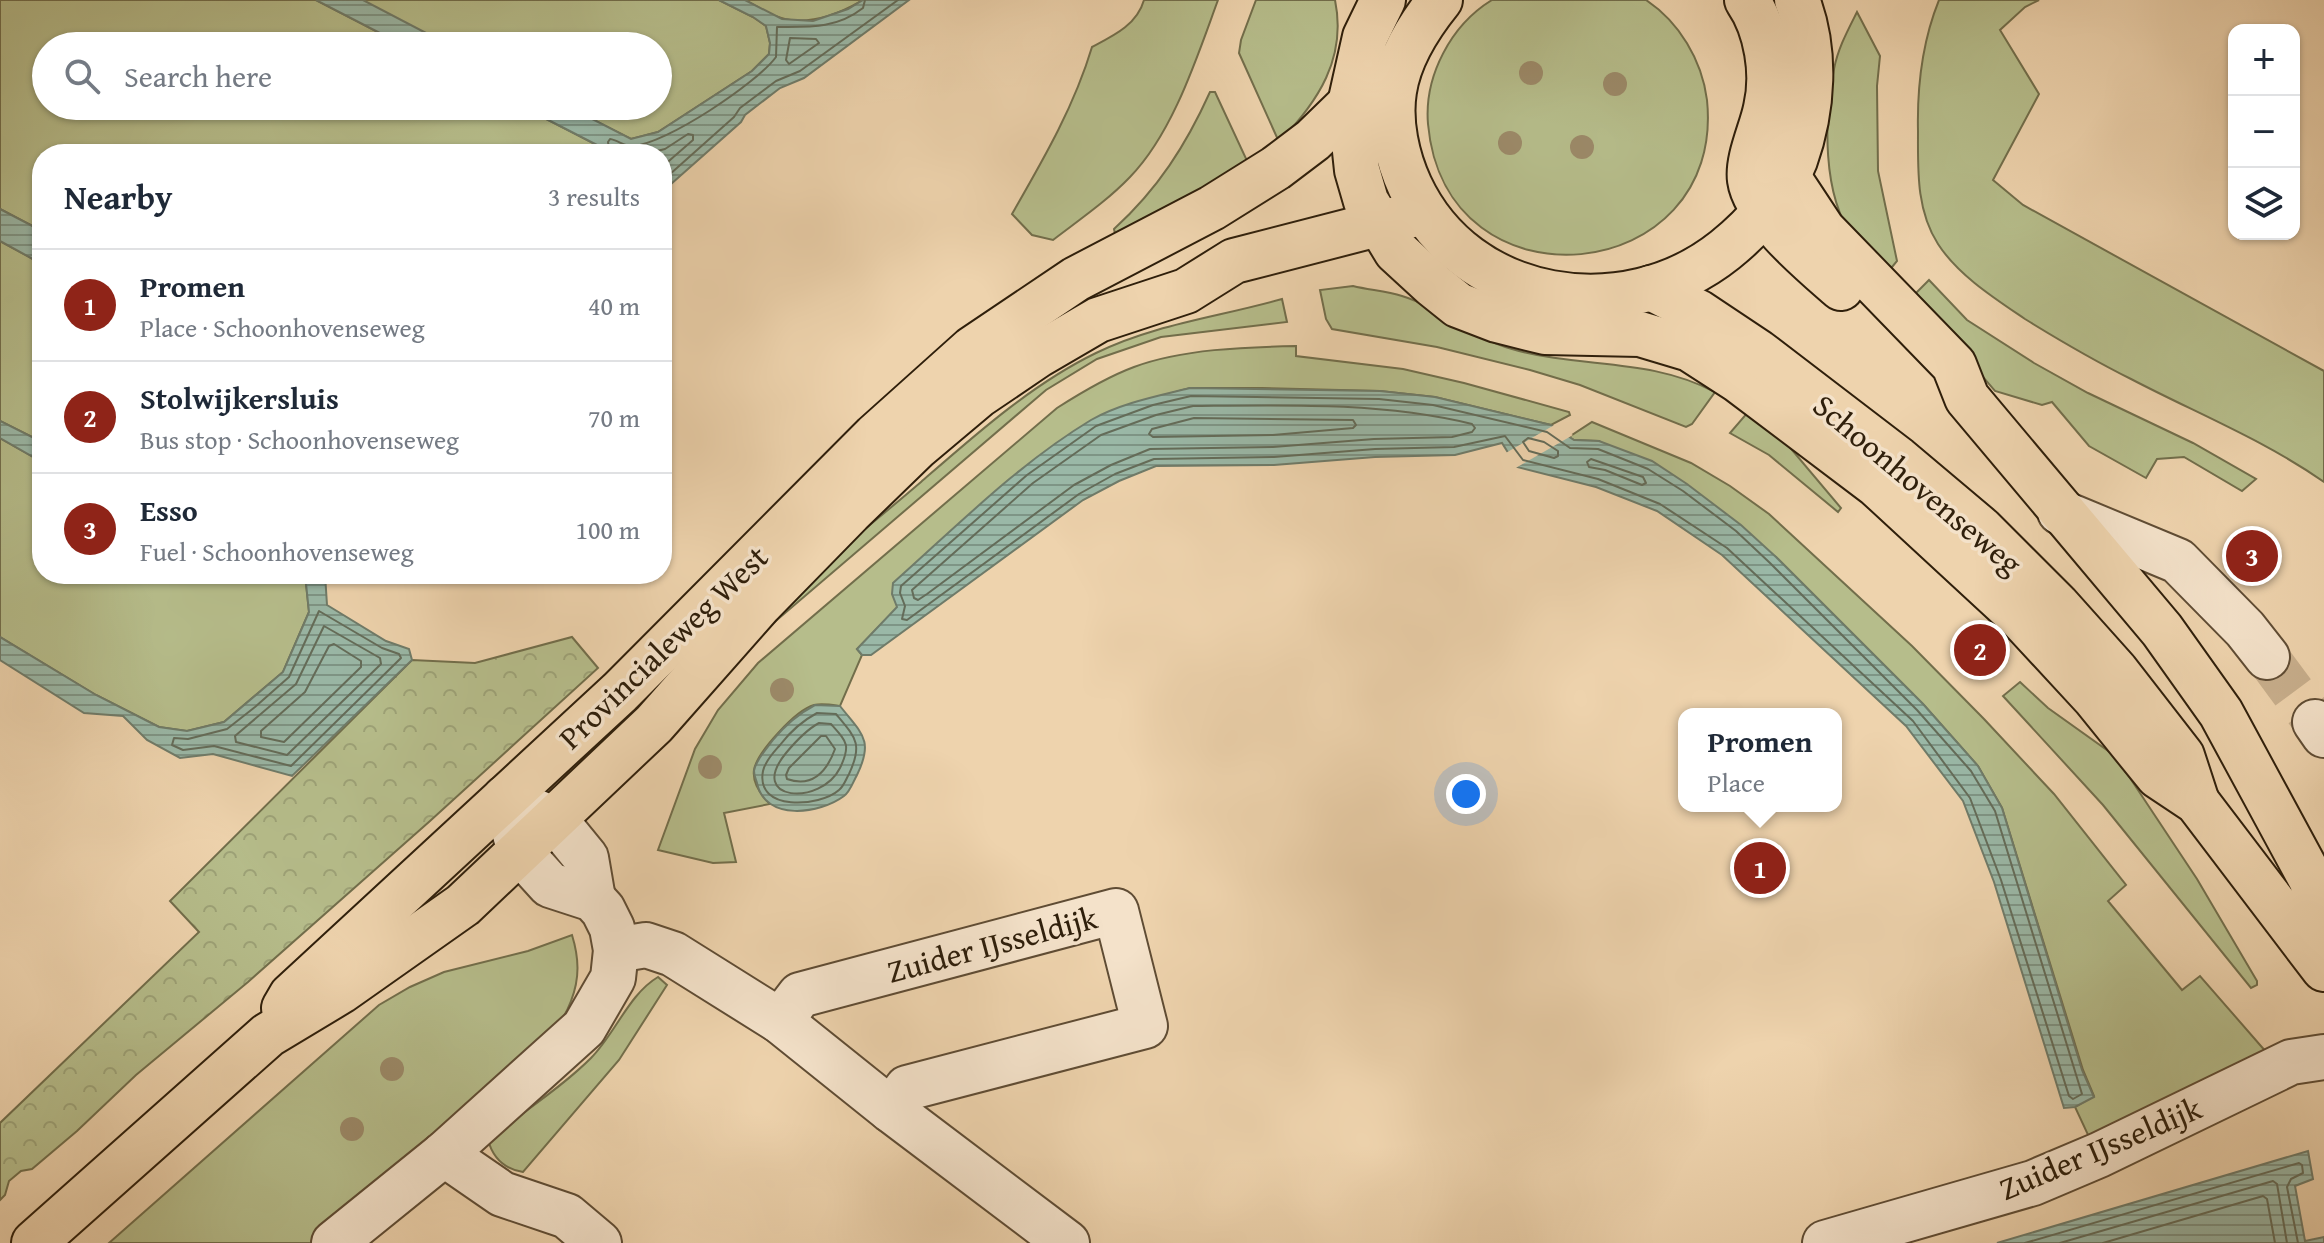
<!DOCTYPE html>
<meta charset="utf-8">
<style>
:root{--surface:#fff;--page:#f6f6f7;--text:#1f2937;--muted:#747a83;--line:#e0e1e3;--accent:#8f2418}
body{margin:0;font-family:"Gentium Book Plus",serif;background:var(--page);color:var(--text)}
.controls{position:absolute;right:24px;top:24px;display:grid;overflow:hidden;border-radius:16px;box-shadow:0 2px 6px #0004}
.controls button{width:72px;height:72px;display:grid;place-items:center;padding:0;border:0;border-bottom:2px solid var(--line);background:var(--surface);color:var(--text);font:40px sans-serif}
.you{position:absolute;left:1466px;top:794px;width:28px;height:28px;margin:-20px;border:6px solid #fff;border-radius:50%;background:#1a73e8;box-shadow:0 0 0 12px #1a73e833}
.badge{display:grid;place-items:center;width:52px;height:52px;border-radius:50%;background:var(--accent);color:#fff;font-size:26px;font-weight:700}
.pin{position:absolute;translate:-50% -50%;border:4px solid #fff;box-shadow:0 2px 8px #0006}
.popup{position:absolute;left:1678px;top:708px;width:164px;height:104px;box-sizing:border-box;display:grid;place-content:center;border-radius:16px;background:var(--surface);filter:drop-shadow(0 2px 6px #0005);font-size:26px;white-space:nowrap;color:var(--muted)}
.popup b{font-size:30px;color:var(--text)}
.popup::after{content:'';position:absolute;left:50%;top:100%;margin-left:-16px;border:16px solid transparent;border-top-color:var(--surface)}
.list{margin:0;padding:0;list-style:none}
h2{display:flex;justify-content:space-between;align-items:center;height:104px;margin:0;padding:0 32px;font-size:34px}
h2 small{font-size:26px;font-weight:400;color:var(--muted)}
.list li{display:grid;grid-template-columns:52px 1fr auto;gap:24px;align-items:center;box-sizing:border-box;height:112px;padding:0 32px;border-top:2px solid var(--line)}
.list b{display:block;font-size:30px;white-space:nowrap}
.list p{margin:0;font-size:26px;white-space:nowrap;color:var(--muted)}
.list em{font-size:26px;font-style:normal;color:var(--muted)}
.icon{flex:none;width:44px;height:44px;fill:none;stroke:currentColor;stroke-width:2;stroke-linecap:round;stroke-linejoin:round}
.map{position:relative;flex:none;width:2324px;height:1243px;overflow:hidden}
.search{position:absolute;background:var(--surface);box-shadow:0 2px 6px #0004;left:32px;top:32px;width:640px;height:88px;display:flex;align-items:center;gap:20px;box-sizing:border-box;padding:0 28px;border-radius:44px;color:var(--muted);font-size:30px}
.panel{position:absolute;background:var(--surface);box-shadow:0 2px 6px #0004;left:32px;top:144px;width:640px;height:440px;border-radius:32px}
.map>svg:first-child{display:block}
.green{fill:#b6bd8b;stroke:#726e4b;stroke-width:2}
.forest{fill:url(#forest-crowns);stroke:#726e4b;stroke-width:2}
.water{fill:url(#water-rules);stroke:#6f7b69;stroke-width:2}
.pier{fill:#eed3ad}
.lines{fill:none;stroke-linecap:round;stroke-linejoin:round}
.shore{stroke:#646c59;stroke-width:2}
.minor-tunnel{stroke:#c8af8d;stroke-width:44;stroke-dasharray:44 22;stroke-linecap:butt}
.minor-casing{stroke:#5f4c34;stroke-width:48}
.major-casing{stroke:#2f1f0b;stroke-width:48}
.minor{stroke:#f4e2ca;stroke-width:44}
.major{stroke:#eed3ad;stroke-width:44}
.tree{fill:#9c8a69}
.labels{text-anchor:middle;dominant-baseline:central;stroke-width:7;stroke-linejoin:round;paint-order:stroke}
.street-label{font-size:32px;fill:#2f1f0b;stroke:#f4e2ca}
</style>
<div class="map">
<svg width="2324" height="1243" viewBox="0 0 2324 1243">
<defs>
<pattern id="forest-crowns" width="20" height="18" patternUnits="userSpaceOnUse" patternTransform="scale(2)"><rect width="20" height="18" fill="#b6bd8b"/><path d="M2 6a3 3 0 1 1 6 0M12 15a3 3 0 1 1 6 0" fill="none" stroke="#9da277"/></pattern>
<pattern id="water-rules" width="6" height="5" patternUnits="userSpaceOnUse" patternTransform="scale(2)"><rect width="6" height="5" fill="#9ab8a7"/><path d="M0 2.5h6" fill="none" stroke="#7e9586"/></pattern>
</defs>
<rect width="100%" height="100%" fill="#eed3ad"/>
<filter id="stains"><feTurbulence type="fractalNoise" baseFrequency=".0025" numOctaves="4"/><feColorMatrix values="0 0 0 0 .2 0 0 0 0 .09 0 0 0 0 .02 0 0 0 .5 -.17"/></filter>
<radialGradient id="worn" r=".72"><stop offset=".6" stop-color="#630" stop-opacity="0"/><stop offset="1" stop-color="#630" stop-opacity=".3"/></radialGradient>
<!-- green -->
<g class="green">
<path d="M0 0H316L405 46H46V106H521L601 147 603 154H42V231L0 209Z"/>
<path d="M357 0H719L753 17 766 26 770 43 769 54 752 71 658 132 631 139 566 106H658V46H448Z"/>
<path d="M745 0H863C839 14 812 25 785 19 772 17 757 6 745 0Z"/>
<path d="M1144 0H1218C1197 57 1173 133 1130 177 1107 201 1079 220 1053 240L1032 235 1012 214C1043 160 1074 107 1092 47 1113 36 1137 25 1144 0Z"/>
<path d="M1256 0H1335C1347 58 1318 102 1279 142L1239 53 1241 40Z"/>
<path d="M1492 0H1646C1679 22 1702 60 1707 100 1726 287 1445 316 1428 124 1424 76 1451 25 1492 0Z"/>
<path d="M1939 0H2039L2025 7 2000 30 2039 94 1993 180 2023 205 2324 371V482C2264 440 2196 413 2131 379 2095 361 2059 340 2025 319 1994 298 1958 275 1938 244 1916 210 1918 169 1918 131 1917 86 1922 42 1939 0Z"/>
<path d="M1857 12 1880 56 1877 86 1878 171 1897 261 1888 272C1877 261 1862 250 1853 237 1822 195 1824 118 1834 69 1838 48 1848 30 1857 12Z"/>
<path d="M1210 92H1215L1249 165 1116 238 1114 229C1158 189 1186 145 1210 92Z"/>
<path d="M0 241 42 264V442L0 421Z"/>
<path d="M1929 280 1967 320 2034 363 2088 393 2193 443 2256 479 2242 491 2184 457 2157 459 2146 478 2089 446 2052 402 2042 405 1995 391 1913 296Z"/>
<path d="M1353 286C1369 290 1386 291 1402 296 1441 308 1472 338 1512 349 1582 369 1648 357 1715 392L1692 424 1686 427 1580 385 1530 370 1437 347 1332 329 1326 319 1320 290Z"/>
<path d="M1282 299 1287 322 1161 337 1097 359 1046 390 750 643 695 706 685 722 679 717C709 682 737 644 770 612 818 566 871 525 921 482 975 435 1032 384 1096 353 1155 324 1219 317 1282 299Z"/>
<path d="M1296 346V356L1403 369 1464 383 1569 412 1570 415 1551 425 1435 397 1380 391 1262 388H1190L1125 406 898 607 857 649 862 655 840 706C833 705 822 703 814 705 796 710 757 752 754 770 752 784 762 796 770 804L724 813 736 862 713 863 658 850 695 749 718 710 758 663 1057 408C1082 392 1107 377 1134 367 1182 349 1246 347 1296 346Z"/>
<path d="M1748 412 1782 438 1841 508 1838 512 1769 455 1730 433Z"/>
<path d="M1592 422 1691 463 1730 486 1769 514 1912 646 1984 719 2054 794 2126 885 2108 901 2182 990 2200 976 2267 1053 2089 1137 2075 1107 2094 1096 2083 1070 2002 808 1978 766 1923 704 1776 557 1599 441 1574 440 1569 437Z"/>
<path d="M0 438 42 462V574H305L309 612 283 672 224 722 187 731 159 727 96 695 0 637Z"/>
<path d="M2020 682 2048 708 2111 753 2130 778 2197 879 2257 981V985L2251 988 2103 805 2003 696Z"/>
<path d="M572 935C579 958 580 978 571 1001 553 1050 488 1095 448 1128 403 1166 357 1205 312 1243H109L379 1005 410 987 444 972 528 951Z"/>
<path d="M658 977 667 985 619 1060 523 1172C504 1169 493 1158 488 1140 521 1113 560 1089 591 1058 615 1034 629 994 658 977Z"/>
</g>
<!-- forest -->
<path class="forest" d="M572 637 598 668 430 821 248 982 136 1075 77 1131 32 1169 21 1171 9 1181 5 1195 0 1200V1123L199 932 170 901 412 660 475 663Z"/>
<!-- water -->
<g class="water">
<path d="M316 0H363L451 46H405Z"/>
<path d="M719 0H745L782 19 813 21 848 9 863 0H909L804 78 780 88 745 115 741 122 671 184 662 185V154H603L601 147 521 106H567L631 139 658 132 752 71 769 54 770 43 766 26 753 17Z"/>
<path d="M0 209 42 231V264L0 241Z"/>
<path d="M1190 388 1380 391 1435 397 1551 425 1574 440 1599 441 1652 461 1687 484 1741 525 1776 557 1923 704 1978 766 2002 808 2082 1070 2094 1097 2075 1107 2064 1108 1994 882 1963 801 1906 726 1722 555 1657 511 1596 487 1517 467 1502 443 1455 455 1375 457 1274 465 1156 466 1119 481 1083 500 871 655H862L857 649 897 607 892 594 893 583C956 527 1018 464 1091 420 1121 403 1158 396 1190 388Z"/>
<path d="M0 421 42 442V462L0 438Z"/>
<path d="M305 574H325L327 605 386 641 409 649 412 660 292 776 213 754 180 758 147 740 123 716 84 713 0 660V637L96 695 159 727 187 731 224 722 283 672 309 612Z"/>
<path d="M815 705 840 706C862 734 874 740 857 775 853 782 850 792 844 796 820 814 765 822 757 783 756 779 754 776 754 771 755 761 767 748 773 740 785 725 798 714 815 705Z"/>
<path d="M2308 1151 2313 1179 2295 1186 2305 1241 2324 1237V1243H1997Z"/>
</g>
<!-- pier -->
<path class="pier" d="M1556 424 1573 435 1514 469 1504 454Z"/>
<g class="lines">
<!-- shore -->
<g class="shore">
<path d="M790 38 816 39 819 43 789 64 786 60Z"/>
<path d="M610 154 608 142 610 139C618 140 625 147 633 146 666 144 757 83 776 57L777 27C809 27 836 29 863 8L865 0"/>
<path d="M645 154 665 149 688 134 693 135V140L662 167"/>
<path d="M662 177 669 175 734 117 740 108 776 81 800 71 898 0"/>
<path d="M1191 396 1379 399 1433 405 1547 432 1570 448 1598 449 1648 469 1683 491 1736 531 1770 563 1917 710 1971 771 1995 811 2082 1094 2073 1099 2069 1096 2001 880 1970 798 1913 721 1727 548 1660 504 1598 479 1523 460 1505 436 1454 447 1375 449 1274 457 1154 459 1115 474 1079 494 907 620 902 619 905 606 900 593 901 586 1027 475 1096 426 1153 405Z"/>
<path d="M1193 406C1286 405 1381 402 1472 424L1475 428 1472 432 1452 437 1374 439 1273 447 1150 449 1111 465 1074 485 927 594 918 600 914 598 912 590 1033 483 1101 435 1156 415Z"/>
<path d="M1194 418 1353 420 1356 425 1353 428 1273 435 1153 437 1149 434 1152 429Z"/>
<path d="M1528 438 1544 442 1558 451V456L1554 458 1529 451 1523 442Z"/>
<path d="M1591 459 1643 477 1646 483 1642 485 1605 470 1589 467 1587 462Z"/>
<path d="M319 611 382 648 399 654 401 658 291 766 214 746 183 750 172 745 174 738 188 739 227 729 255 707 289 677Z"/>
<path d="M324 626 380 658 381 664 287 755 236 742 235 736 296 684Z"/>
<path d="M334 644 361 661V667L284 742 261 737V731L305 692 329 646Z"/>
<path d="M817 713 836 714C856 738 863 744 849 774 846 779 844 786 839 790 820 807 755 812 763 771 765 761 774 752 780 745 790 732 802 721 817 713Z"/>
<path d="M819 723 831 724C847 742 851 745 840 768 821 806 746 802 786 753 796 741 806 730 819 723Z"/>
<path d="M821 736H826L835 749C827 771 813 788 787 779L786 775 789 768Z"/>
<path d="M2025 1243 2299 1163 2302 1165 2303 1173 2291 1179 2287 1187 2298 1243"/>
<path d="M2060 1243 2273 1181 2277 1184 2287 1243"/>
<path d="M2103 1243 2263 1196 2267 1199 2275 1243"/>
</g>
<!-- minor-tunnel -->
<path class="minor-tunnel" d="M2267 657 2315 722"/>
<!-- minor casing -->
<g class="minor-casing">
<g id="minor">
<path d="M2060 512 2178 561 2245 629 2267 657"/>
<path d="M2315 722 2324 735"/>
<path d="M518 804 555 820 586 858 593 899"/>
<path d="M616 950 646 945 673 954 780 1021 891 1110 1067 1243"/>
<path d="M780 1021 800 995 1116 911 1145 1026 907 1088 891 1110"/>
<path d="M444 1154 502 1194 567 1216 599 1243"/>
<path d="M334 1243 444 1154 584 1028 613 978 616 950 612 928 603 910 593 899 550 885 520 852 505 798"/>
<path d="M1825 1243 2033 1183 2099 1155 2291 1062 2324 1057"/>
</g>
</g>
<!-- major casing -->
<g class="major-casing">
<g id="major">
<path d="M1383 0 1365 37 1350 104 1357 170 1366 201 1396 251 1433 285 1458 305 1497 320 1545 332 1640 334 1690 349 1738 380 1877 485 2020 617 2094 697 2158 776 2197 802 2324 969"/>
<path d="M1440 0C1419 26 1399 58 1394 91 1389 122 1397 158 1410 186 1466 306 1625 330 1725 250 1755 226 1781 196 1795 160 1813 110 1817 50 1797 0"/>
<path d="M1747 0C1767 29 1774 74 1766 108 1762 129 1747 159 1750 180 1755 216 1815 265 1841 288"/>
<path d="M1788 177 1823 230 1954 365 1967 398 2162 630 2221 713 2312 881 2324 944"/>
<path d="M1651 288 1698 312 1758 352 1898 459 1981 529 2057 605 2116 671 2182 756 2197 802"/>
<path d="M284 1008 291 996 620 692 875 436 972 349 1076 279 1212 208 1276 168 1313 140 1350 104"/>
<path d="M34 1243 268 1035 341 991 463 905 654 724 760 604 850 512 916 448 979 395 1038 355 1098 320 1186 291 1234 261 1424 212"/>
</g>
</g>
<!-- minor -->
<use href="#minor" class="minor"/>
<!-- major -->
<use href="#major" class="major"/>
</g>
<!-- trees -->
<g class="tree">
<circle cx="1531" cy="73" r="12"/>
<circle cx="1615" cy="84" r="12"/>
<circle cx="1510" cy="143" r="12"/>
<circle cx="1582" cy="147" r="12"/>
<circle cx="782" cy="690" r="12"/>
<circle cx="710" cy="767" r="12"/>
<circle cx="392" cy="1069" r="12"/>
<circle cx="352" cy="1129" r="12"/>
</g>
<g class="labels">
<!-- street labels -->
<g class="street-label">
<text transform="translate(1918 484) rotate(40)">Schoonhovenseweg</text>
<text transform="translate(663 647) rotate(-44)">Provincialeweg West</text>
<text transform="translate(992 944) rotate(-15)">Zuider IJsseldijk</text>
<text transform="translate(2100 1148) rotate(-23)">Zuider IJsseldijk</text>
</g>
</g>
<rect width="100%" height="100%" filter="url(#stains)"/>
<rect width="100%" height="100%" fill="url(#worn)"/>
</svg>
<div class="controls">
<button>+</button>
<button>−</button>
<button><svg class="icon" aria-label="layers" viewBox="0 0 24 24"><path d="M12 4l9 5-9 5-9-5zM3 14l9 5 9-5"/></svg></button>
</div>
<div class="you"></div>
<div class="pin badge" style="left:1760px;top:868px">1</div>
<div class="popup"><b>Promen</b>Place</div>
<div class="pin badge" style="left:1980px;top:650px">2</div>
<div class="pin badge" style="left:2252px;top:556px">3</div>
<div class="search"><svg class="icon" aria-label="search" viewBox="0 0 24 24"><circle cx="10" cy="10" r="6"/><path d="M15 15l6 6"/></svg>Search here</div>
<section class="panel">
<h2>Nearby<small>3 results</small></h2>
<ul class="list">
<li><span class="badge">1</span><div><b>Promen</b><p>Place · Schoonhovenseweg</p></div><em>40 m</em></li>
<li><span class="badge">2</span><div><b>Stolwijkersluis</b><p>Bus stop · Schoonhovenseweg</p></div><em>70 m</em></li>
<li><span class="badge">3</span><div><b>Esso</b><p>Fuel · Schoonhovenseweg</p></div><em>100 m</em></li>
</ul>
</section>
</div>
